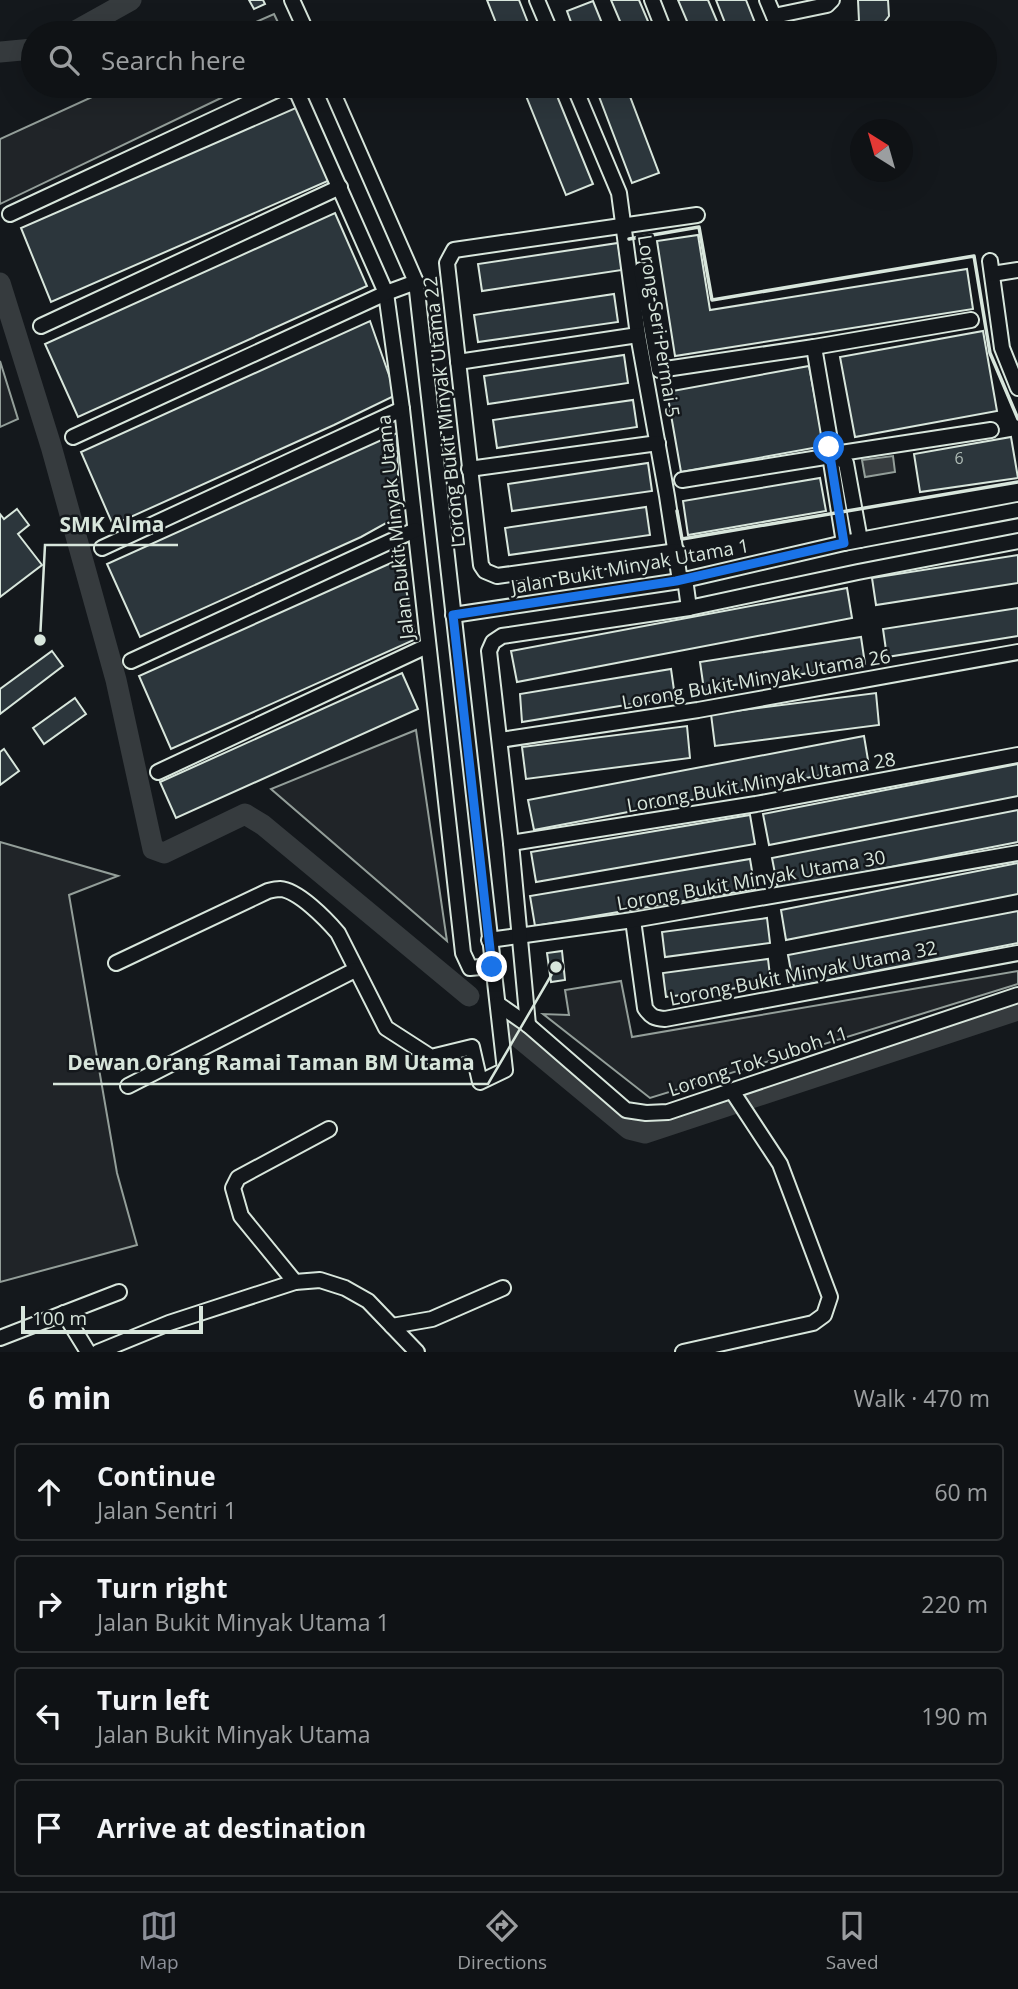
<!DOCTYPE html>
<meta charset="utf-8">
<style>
:root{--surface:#0f1215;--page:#181b1e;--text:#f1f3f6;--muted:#9b9ea0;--line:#2f3234;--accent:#8c9099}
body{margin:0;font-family:"Open Sans",sans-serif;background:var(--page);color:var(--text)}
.compass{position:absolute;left:850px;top:119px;width:63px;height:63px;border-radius:50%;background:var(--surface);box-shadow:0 7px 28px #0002;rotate:323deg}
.scale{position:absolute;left:21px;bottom:18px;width:182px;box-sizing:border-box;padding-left:7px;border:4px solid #d8e6dc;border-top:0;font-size:19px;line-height:24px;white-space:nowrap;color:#d8e6dc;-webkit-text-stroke:5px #14181c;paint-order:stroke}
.stop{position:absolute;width:21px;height:21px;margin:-16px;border:5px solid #1a73e8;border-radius:50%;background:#fff}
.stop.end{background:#1a73e8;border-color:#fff;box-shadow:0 2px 7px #0008}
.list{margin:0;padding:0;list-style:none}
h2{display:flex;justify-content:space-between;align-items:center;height:91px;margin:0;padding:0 28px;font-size:30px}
h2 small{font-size:23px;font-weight:400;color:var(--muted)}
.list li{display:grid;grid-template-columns:46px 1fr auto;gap:21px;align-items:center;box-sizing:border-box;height:98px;margin:0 14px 14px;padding:0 14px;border:2px solid var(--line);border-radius:7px}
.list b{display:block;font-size:26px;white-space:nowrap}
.list p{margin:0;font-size:23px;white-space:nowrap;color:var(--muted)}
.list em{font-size:23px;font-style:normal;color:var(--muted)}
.icon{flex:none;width:38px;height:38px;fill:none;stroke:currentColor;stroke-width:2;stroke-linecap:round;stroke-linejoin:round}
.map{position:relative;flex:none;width:1018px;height:1352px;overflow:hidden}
.search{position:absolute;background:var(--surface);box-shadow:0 7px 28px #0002;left:21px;right:21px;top:21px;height:77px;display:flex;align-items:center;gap:18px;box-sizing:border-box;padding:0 24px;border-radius:38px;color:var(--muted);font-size:26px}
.sheet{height:539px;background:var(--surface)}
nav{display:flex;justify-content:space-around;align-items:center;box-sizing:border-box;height:98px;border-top:2px solid var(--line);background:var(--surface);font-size:19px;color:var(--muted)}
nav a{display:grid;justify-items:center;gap:4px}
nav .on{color:var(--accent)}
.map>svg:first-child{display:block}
.green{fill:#202428;stroke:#939e99;stroke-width:2}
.water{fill:#363b3e;stroke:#939e99;stroke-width:2}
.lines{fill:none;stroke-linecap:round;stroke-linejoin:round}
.river{stroke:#363b3e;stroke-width:21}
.building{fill:#2c363c;stroke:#d8e6dc;stroke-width:2}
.minor-casing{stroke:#d8e6dc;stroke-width:18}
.minor{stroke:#14181c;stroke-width:14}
.wall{stroke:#d8e6dc;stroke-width:3.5}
.route{stroke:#1a73e8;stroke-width:9}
.labels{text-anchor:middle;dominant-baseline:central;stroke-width:5;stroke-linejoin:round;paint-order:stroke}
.number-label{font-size:16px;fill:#adbab4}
.street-label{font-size:19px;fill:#d8e6dc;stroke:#14181c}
.leader{fill:none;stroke:#d8e6dc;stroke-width:2.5}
.callout-dot{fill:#d8e6dc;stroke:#14181c;stroke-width:2.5}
.callout-label{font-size:21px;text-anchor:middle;font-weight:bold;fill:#d8e6dc;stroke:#14181c;stroke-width:5;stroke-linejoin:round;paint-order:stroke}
</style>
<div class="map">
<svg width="1018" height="1352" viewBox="0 0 1018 1352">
<rect width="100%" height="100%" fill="#14181c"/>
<!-- green -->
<g class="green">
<path d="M274 14 283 33H231Z"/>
<path d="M116 86H246L0 204V139Z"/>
<path d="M0 361 18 419 0 427Z"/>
<path d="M416 730 447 941 271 789Z"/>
<path d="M0 842 118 876 69 895 117 1173 137 1245 0 1282Z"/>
<path d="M1018 971V984L650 1098 543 1014 569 1015 565 990 621 981 632 1037Z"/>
</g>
<!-- water -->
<path class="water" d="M893 456 895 472 865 477 862 460Z"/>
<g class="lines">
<!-- river -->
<g class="river">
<path d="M72 33 131 0"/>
<path d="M0 52 33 49"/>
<path d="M0 283 51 446 116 680 153 849 164 853 245 814 263 825 469 996"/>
<path d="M512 1032 629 1129 645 1133 1018 1010"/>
</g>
</g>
<!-- building -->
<g class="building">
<path d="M249 0H263L265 4 254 9Z"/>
<path d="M487 0H519L532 33H500Z"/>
<path d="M611 0H639L653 33H625Z"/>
<path d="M678 0H708L722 33H692Z"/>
<path d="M716 0H746L759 33H729Z"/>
<path d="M858 0H888L889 16 876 33H810V31L859 21Z"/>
<path d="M593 1 606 33H575L567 11Z"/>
<path d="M522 86H553L593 184 566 195Z"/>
<path d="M595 86H626L659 173 632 183Z"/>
<path d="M298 107 330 180 51 302 21 228Z"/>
<path d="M335 213 367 286 78 417 45 344Z"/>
<path d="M698 235 710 310 967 269 973 309 675 356 657 241Z"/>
<path d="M618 243 622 270 482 291 478 264Z"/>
<path d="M614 294 618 322 478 342 474 315Z"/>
<path d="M370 321 396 395 334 425 113 525 81 452Z"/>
<path d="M983 331 997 411 855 437 840 357Z"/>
<path d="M624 355 628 383 488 404 484 376Z"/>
<path d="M809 366 824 446 681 472 667 392Z"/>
<path d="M633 400 637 427 497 448 493 420Z"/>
<path d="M397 433 399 516 361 537 140 637 107 564Z"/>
<path d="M1011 437 1018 478 920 492 914 454Z"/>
<path d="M648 463 652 491 512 511 508 484Z"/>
<path d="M820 478 826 511 688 535 683 501Z"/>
<path d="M646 507 650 535 509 555 505 528Z"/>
<path d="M17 509 29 525 18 534 42 565 0 597V514L4 519Z"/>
<path d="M1018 555V583L876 605 872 578Z"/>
<path d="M400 559 416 639 171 749 139 676Z"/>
<path d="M847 588 852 618 517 682 511 651Z"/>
<path d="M1018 608V636L887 657 883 629Z"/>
<path d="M861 637 865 664 704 690 700 662Z"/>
<path d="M52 651 63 666 0 714V689Z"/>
<path d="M671 669 675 697 522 722 520 694Z"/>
<path d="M402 673 418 709 176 818 160 782Z"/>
<path d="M876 693 879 725 715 746 711 714Z"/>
<path d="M75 698 86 714 44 744 33 728Z"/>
<path d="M687 726 690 758 526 779 522 747Z"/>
<path d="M864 736 869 766 534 830 528 800Z"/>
<path d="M4 749 19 771 0 785V752Z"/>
<path d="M1018 764V796L769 845 763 814Z"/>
<path d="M1018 810V842L778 889 772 858Z"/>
<path d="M750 815 755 844 536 882 531 852Z"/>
<path d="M750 859 755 889 535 926 530 896Z"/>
<path d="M1018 863V894L786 940 781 910Z"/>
<path d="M1018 911V943L794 987 788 955Z"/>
<path d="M767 918 770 943 665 957 662 932Z"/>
<path d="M562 951 565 980 551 982 547 953Z"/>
<path d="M768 959 771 984 666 997 663 973Z"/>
</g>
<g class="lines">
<!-- minor casing -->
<g class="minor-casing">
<g id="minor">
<path d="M292 0 307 33"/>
<path d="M537 0 551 33"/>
<path d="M652 0 665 33"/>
<path d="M767 0 781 33"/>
<path d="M774 16 827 5 832 0"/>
<path d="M574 86 619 193 638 335 667 496 680 581"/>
<path d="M10 214 283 87 297 92 386 293 402 409 463 953 470 968 492 966"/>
<path d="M990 261 1002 348 1018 388"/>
<path d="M641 270 659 370 814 347 971 320"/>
<path d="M992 274 1018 270"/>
<path d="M41 326 340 187"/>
<path d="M814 347 831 446"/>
<path d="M458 362 638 335"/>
<path d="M73 437 386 293 416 282"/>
<path d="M841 453 991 430"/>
<path d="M840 458 846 463 860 540"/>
<path d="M831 462 844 543"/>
<path d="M469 469 658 443"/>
<path d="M682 480 825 457"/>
<path d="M102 548 402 409"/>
<path d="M677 551 497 576 485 571 481 565 447 263 454 250 697 215"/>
<path d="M685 579 689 608"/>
<path d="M453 615 680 581 844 543 1018 510"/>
<path d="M131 661 415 530"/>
<path d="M500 740 698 710 1018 652"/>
<path d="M158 772 427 646"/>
<path d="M511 843 756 804 1018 755"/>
<path d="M633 920 645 1008C651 1017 654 1018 665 1019L1018 953"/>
<path d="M489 940 633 920 1018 853"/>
<path d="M116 963 268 891C272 890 276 889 280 889 298 890 326 919 338 933L386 1028 431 1057 472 1047 480 1082 505 1070 416 282 330 86"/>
<path d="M498 1004 528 1025 626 1110 646 1113 668 1112 1018 995"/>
<path d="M528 1025 511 843 489 651 493 642 502 636 689 608 858 572 1018 541"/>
<path d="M128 1086 355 970"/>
<path d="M329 1129 238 1178 233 1188 241 1216 295 1282 320 1280 345 1288 368 1301 417 1352"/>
<path d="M64 1313 88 1352"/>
<path d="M392 1326 432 1319 503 1288"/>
<path d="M0 1338 119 1292"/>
<path d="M98 1352 169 1323 295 1282"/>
<path d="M683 1352 813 1323 824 1315 830 1297 780 1164 732 1091"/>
</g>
</g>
<!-- minor -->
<use href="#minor" class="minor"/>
<!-- wall -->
<g class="wall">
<path d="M629 239 699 227 712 300 974 256 990 353 1018 419"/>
<path d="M677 511 682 539 1018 482"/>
</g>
</g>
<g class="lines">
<!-- route -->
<path class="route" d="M492 967 453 615 676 581 844 543 831 462 825 457V451L829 447"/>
</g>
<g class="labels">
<!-- number labels -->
<g class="number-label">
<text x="959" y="458">6</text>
</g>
<!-- street labels -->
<g class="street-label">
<text transform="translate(659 326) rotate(81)">Lorong Seri Permai 5</text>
<text transform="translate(444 412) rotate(-96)">Lorong Bukit Minyak Utama 22</text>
<text transform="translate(395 527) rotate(-96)">Jalan Bukit Minyak Utama</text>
<text transform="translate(630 566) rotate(-10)">Jalan Bukit Minyak Utama 1</text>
<text transform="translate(756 679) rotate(-10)">Lorong Bukit Minyak Utama 26</text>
<text transform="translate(761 782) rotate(-10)">Lorong Bukit Minyak Utama 28</text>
<text transform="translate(751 880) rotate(-10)">Lorong Bukit Minyak Utama 30</text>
<text transform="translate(803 973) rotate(-11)">Lorong Bukit Minyak Utama 32</text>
<text transform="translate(758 1061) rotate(-18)">Lorong Tok Suboh 11</text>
</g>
</g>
<!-- callouts -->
<path class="leader" d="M40 640L45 545H178M556 967L488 1084H53"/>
<g class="callout-dot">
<circle cx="40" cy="640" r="7"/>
<circle cx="556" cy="967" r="7"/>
</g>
<g class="callout-label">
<text x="112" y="532">SMK Alma</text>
<text x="271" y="1070">Dewan Orang Ramai Taman BM Utama</text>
</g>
</svg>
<svg class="compass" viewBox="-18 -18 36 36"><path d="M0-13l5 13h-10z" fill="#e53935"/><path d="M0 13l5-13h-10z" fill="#9b9ea0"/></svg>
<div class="scale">100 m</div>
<div class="stop" style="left:829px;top:447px"></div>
<div class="stop end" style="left:492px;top:967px"></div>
<div class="search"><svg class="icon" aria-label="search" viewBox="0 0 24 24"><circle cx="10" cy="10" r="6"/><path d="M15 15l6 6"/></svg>Search here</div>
</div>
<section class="sheet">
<h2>6 min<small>Walk · 470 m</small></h2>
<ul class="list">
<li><svg class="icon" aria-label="ahead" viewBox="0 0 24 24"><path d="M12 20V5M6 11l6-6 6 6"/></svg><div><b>Continue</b><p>Jalan Sentri 1</p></div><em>60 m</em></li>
<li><svg class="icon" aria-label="right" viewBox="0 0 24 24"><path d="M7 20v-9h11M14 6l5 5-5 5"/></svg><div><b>Turn right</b><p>Jalan Bukit Minyak Utama 1</p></div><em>220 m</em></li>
<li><svg class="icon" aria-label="left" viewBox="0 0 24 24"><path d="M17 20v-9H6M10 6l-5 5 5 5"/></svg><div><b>Turn left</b><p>Jalan Bukit Minyak Utama</p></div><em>190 m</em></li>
<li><svg class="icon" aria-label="arrive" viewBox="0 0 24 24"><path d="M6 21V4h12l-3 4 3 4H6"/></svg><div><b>Arrive at destination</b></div></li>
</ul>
</section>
<nav>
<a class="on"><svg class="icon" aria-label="map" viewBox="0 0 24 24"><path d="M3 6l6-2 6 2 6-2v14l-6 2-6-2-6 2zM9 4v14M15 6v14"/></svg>Map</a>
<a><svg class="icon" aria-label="directions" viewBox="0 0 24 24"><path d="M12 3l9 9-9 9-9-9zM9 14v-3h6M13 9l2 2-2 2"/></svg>Directions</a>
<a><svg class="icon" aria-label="saved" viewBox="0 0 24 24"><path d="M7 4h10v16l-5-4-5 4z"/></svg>Saved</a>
</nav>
